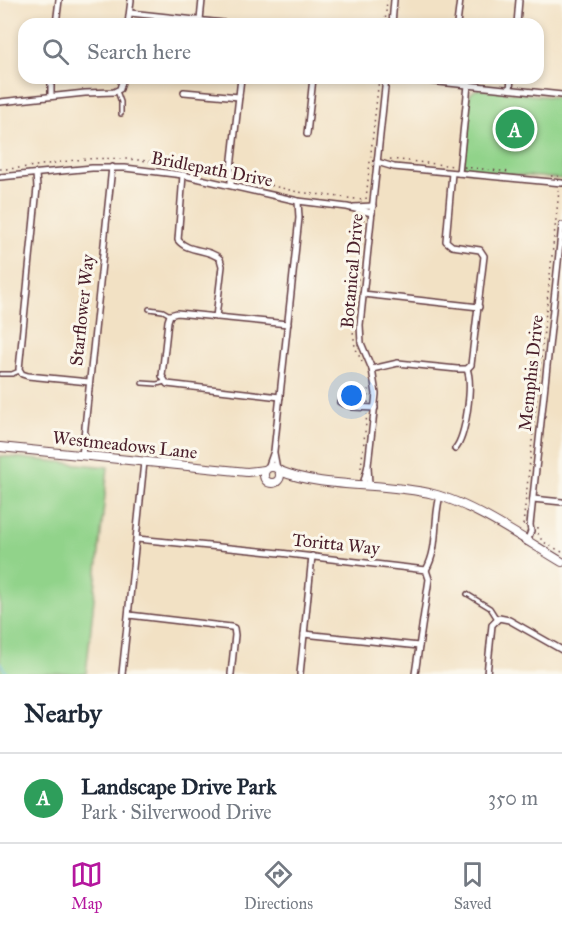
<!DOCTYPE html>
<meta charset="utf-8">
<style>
:root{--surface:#fff;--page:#f6f6f7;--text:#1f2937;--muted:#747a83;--line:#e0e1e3;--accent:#b5179e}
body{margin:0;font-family:"IM FELL Great Primer",serif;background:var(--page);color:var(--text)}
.you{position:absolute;left:352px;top:396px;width:21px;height:21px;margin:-15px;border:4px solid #fff;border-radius:50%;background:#1a73e8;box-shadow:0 0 0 9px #1a73e833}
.badge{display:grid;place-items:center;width:39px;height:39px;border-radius:50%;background:var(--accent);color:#fff;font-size:20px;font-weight:700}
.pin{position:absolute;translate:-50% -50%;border:3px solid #fff;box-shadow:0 2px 6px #0006}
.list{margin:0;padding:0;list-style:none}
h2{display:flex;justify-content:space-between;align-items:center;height:78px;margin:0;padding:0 24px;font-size:26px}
h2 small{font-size:20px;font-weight:400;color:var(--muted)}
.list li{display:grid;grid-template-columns:39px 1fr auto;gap:18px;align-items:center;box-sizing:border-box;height:90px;padding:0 24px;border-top:2px solid var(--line)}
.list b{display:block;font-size:22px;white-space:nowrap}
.list p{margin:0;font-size:20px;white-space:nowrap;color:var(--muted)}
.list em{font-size:20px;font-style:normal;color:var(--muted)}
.icon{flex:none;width:33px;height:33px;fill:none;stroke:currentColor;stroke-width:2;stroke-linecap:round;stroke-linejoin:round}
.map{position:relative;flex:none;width:562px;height:674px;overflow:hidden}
.search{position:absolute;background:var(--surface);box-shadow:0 3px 9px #0003;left:18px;right:18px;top:18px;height:66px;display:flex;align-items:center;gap:15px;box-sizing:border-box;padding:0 21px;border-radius:18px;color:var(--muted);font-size:22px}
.sheet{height:168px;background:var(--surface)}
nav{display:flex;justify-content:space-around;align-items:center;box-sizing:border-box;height:84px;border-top:2px solid var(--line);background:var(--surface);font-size:16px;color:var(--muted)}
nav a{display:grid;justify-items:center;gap:3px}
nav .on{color:var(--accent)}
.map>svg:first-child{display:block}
.green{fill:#91d38a;stroke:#6e795a;stroke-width:1.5}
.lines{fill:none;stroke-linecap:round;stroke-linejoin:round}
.stream{stroke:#67b8e2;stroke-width:1.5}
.lane-casing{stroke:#633c42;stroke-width:6}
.street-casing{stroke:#633c42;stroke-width:8}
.secondary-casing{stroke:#633c42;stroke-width:10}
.path{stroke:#633c42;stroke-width:1.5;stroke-dasharray:1.5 4.5;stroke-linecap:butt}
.lane{stroke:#fff;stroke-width:3}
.street{stroke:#fff;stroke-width:5}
.secondary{stroke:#fff;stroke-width:8}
.labels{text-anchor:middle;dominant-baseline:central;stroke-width:6;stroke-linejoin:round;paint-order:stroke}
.street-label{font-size:18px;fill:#4a1f2b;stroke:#fbf7ec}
</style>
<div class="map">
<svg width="562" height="674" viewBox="0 0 562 674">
<rect width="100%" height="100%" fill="#fbf7ec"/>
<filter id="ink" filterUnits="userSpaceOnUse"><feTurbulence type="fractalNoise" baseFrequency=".0167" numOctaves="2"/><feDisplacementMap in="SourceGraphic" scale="12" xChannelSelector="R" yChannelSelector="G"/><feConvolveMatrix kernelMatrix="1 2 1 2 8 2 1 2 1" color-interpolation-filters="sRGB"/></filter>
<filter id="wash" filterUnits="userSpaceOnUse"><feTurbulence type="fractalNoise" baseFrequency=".008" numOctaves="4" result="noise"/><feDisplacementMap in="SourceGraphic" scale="24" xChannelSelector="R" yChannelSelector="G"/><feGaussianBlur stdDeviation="1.35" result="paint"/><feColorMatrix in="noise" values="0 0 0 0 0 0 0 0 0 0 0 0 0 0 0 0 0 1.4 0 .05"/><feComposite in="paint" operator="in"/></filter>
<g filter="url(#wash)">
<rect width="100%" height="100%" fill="#f2e1c4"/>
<!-- green -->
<g class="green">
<path d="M478 89 562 98V179L469 171 465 169 462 162 464 150 466 149 469 96 473 91Z"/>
<path d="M0 456 108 467 86 674H0Z"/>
</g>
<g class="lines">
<!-- stream -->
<path class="stream" d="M0 662 7 674"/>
</g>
</g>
<g filter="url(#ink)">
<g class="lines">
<!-- lane casing -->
<g class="lane-casing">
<g id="lane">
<path d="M117 91 121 102V114"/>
<path d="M149 309 163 311 170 315"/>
<path d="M0 374H12L19 371"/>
<path d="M142 383 157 384 165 382"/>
<path d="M467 594 490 608 497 619"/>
</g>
</g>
<!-- street casing -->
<g class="street-casing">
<g id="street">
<path d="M130 13 233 24"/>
<path d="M200 20 202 0"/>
<path d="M56 24 59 0"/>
<path d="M128 24 131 0"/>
<path d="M392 24 394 0"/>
<path d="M457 24 460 0"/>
<path d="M517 24 519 0"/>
<path d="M51 78V96"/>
<path d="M401 78 562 95"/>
<path d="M510 89 511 78"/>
<path d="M184 92 239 97"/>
<path d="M0 102 85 93 114 92 120 89 123 78"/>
<path d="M307 134 313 78"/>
<path d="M377 162 394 167 562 183"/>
<path d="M459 173 468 85"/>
<path d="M36 174 37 188 19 369 22 374 28 376 89 382"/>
<path d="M183 175 178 240C188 253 209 248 220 259L222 266 216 317"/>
<path d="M0 177 92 168H125L183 175 298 201 347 207 372 213"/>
<path d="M231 185V168L241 78"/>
<path d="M354 207 373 206"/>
<path d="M363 294 479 307"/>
<path d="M372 369 398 363 457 369H467L471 365 484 256 480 250 452 246 446 241 452 173"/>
<path d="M280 397 167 384 162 376 168 321 170 315 177 313 288 324"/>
<path d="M340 402 353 407 375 408"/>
<path d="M455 449C466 437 473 384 467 369"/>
<path d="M274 453 277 469"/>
<path d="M82 456 112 167"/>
<path d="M368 466 369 485"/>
<path d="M268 468 274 451 299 218 298 201"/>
<path d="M363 485 368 465 376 394 372 369 361 343 360 325 386 78"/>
<path d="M533 499 562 502"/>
<path d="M137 539 280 553 426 570 429 579 415 674"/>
<path d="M527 542 531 531 530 525 562 225"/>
<path d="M426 570C439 548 433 520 440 496"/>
<path d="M129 615 231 627 234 628 235 635 231 674"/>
<path d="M304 634 419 646"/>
<path d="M122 674 144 462"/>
<path d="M300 674 312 556"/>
<path d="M487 674 492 625 499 618 509 620 562 650"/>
</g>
</g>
<!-- secondary casing -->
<g class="secondary-casing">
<g id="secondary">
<path d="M0 447 247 472 265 470"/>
<circle cx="272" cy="475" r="8"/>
<path d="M280 471C324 489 385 482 433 494 473 504 525 540 562 562"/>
</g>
</g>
<!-- path -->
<g class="path">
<path d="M385 24 387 0"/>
<path d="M390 159 454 166"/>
<path d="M464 167 510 172"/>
<path d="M0 169C29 169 58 161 87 159 133 156 181 165 225 175"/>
<path d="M551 176H562"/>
<path d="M236 177 298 192 364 200"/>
<path d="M366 199 379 78"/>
<path d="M362 362 355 347 353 331 364 216"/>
<path d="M368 403 369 387"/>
<path d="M361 468 367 414"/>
<path d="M523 525 559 191 555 189"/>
<path d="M538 527C536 542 550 545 562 552"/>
</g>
<!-- lane -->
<use href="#lane" class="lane"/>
<!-- street -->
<use href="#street" class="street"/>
<!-- secondary -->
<use href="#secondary" class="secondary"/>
</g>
</g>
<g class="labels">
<!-- street labels -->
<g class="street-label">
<text transform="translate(212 169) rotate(11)">Bridlepath Drive</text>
<text transform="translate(352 271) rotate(-85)">Botanical Drive</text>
<text transform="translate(82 310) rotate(-84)">Starflower Way</text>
<text transform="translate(531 373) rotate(-84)">Memphis Drive</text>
<text transform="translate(125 445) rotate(6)">Westmeadows Lane</text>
<text transform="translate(336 544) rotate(6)">Toritta Way</text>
</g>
</g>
</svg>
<div class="you"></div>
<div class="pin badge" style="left:515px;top:129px;background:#2e9e5b">A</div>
<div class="search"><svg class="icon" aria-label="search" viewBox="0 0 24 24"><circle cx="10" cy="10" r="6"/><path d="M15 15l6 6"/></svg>Search here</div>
</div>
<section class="sheet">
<h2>Nearby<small></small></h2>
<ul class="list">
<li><span class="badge" style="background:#2e9e5b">A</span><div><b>Landscape Drive Park</b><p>Park · Silverwood Drive</p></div><em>350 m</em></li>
</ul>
</section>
<nav>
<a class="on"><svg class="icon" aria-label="map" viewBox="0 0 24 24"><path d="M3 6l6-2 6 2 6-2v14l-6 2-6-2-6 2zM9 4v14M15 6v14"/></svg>Map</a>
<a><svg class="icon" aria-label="directions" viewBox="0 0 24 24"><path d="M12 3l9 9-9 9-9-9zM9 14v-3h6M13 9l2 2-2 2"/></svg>Directions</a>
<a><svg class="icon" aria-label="saved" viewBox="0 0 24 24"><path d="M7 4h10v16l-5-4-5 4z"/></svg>Saved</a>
</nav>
